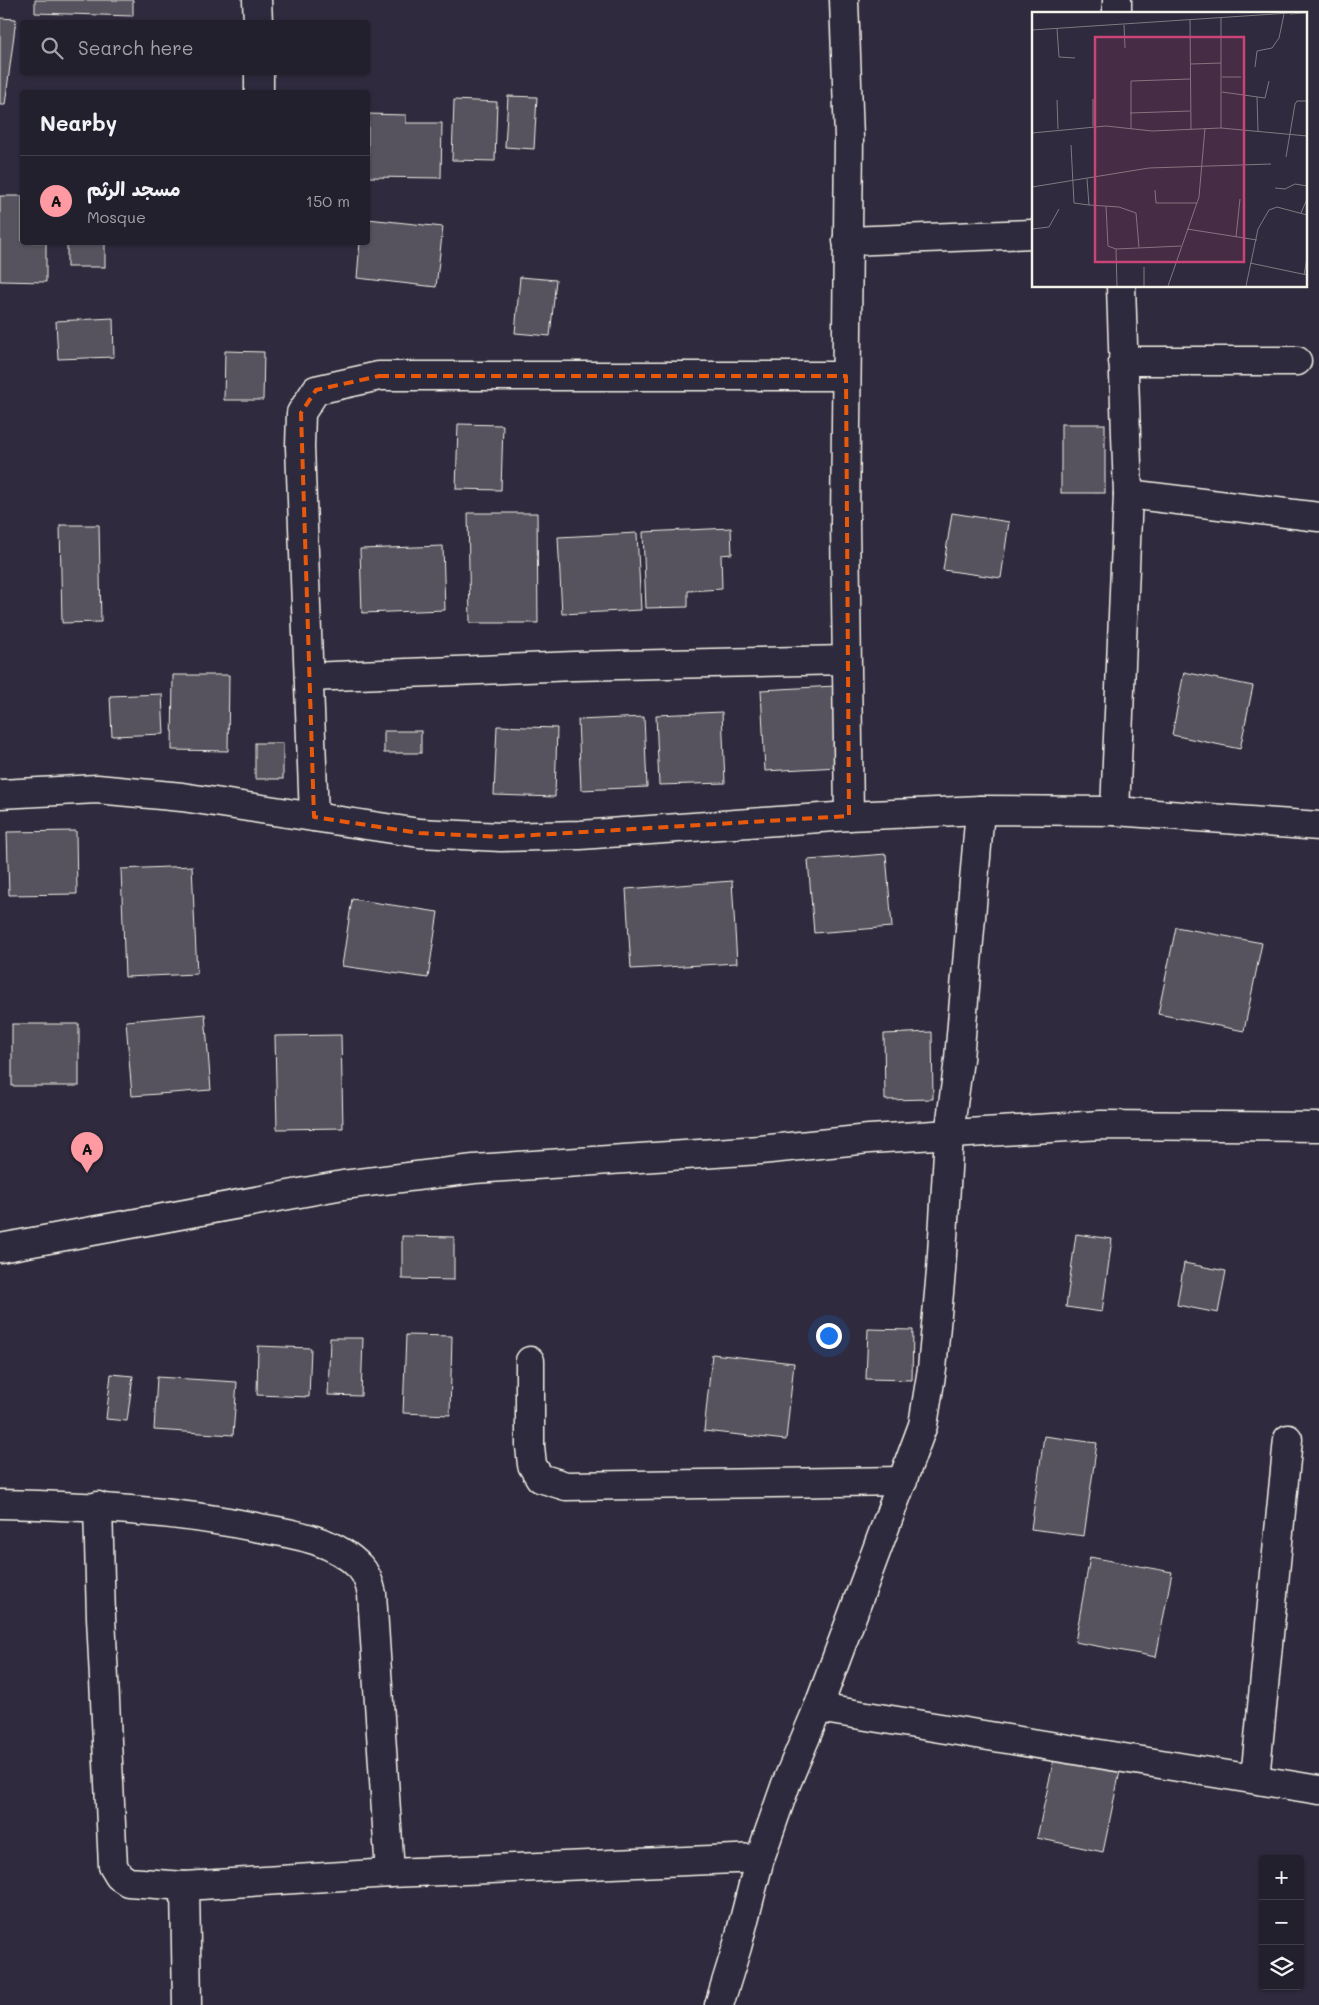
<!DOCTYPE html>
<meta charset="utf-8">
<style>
:root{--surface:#23202e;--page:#2b2836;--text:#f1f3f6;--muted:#a3a3aa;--line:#403e4a;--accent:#ff9aa2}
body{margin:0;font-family:Mali,"Playpen Sans Arabic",sans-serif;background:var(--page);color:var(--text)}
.controls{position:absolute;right:15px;bottom:15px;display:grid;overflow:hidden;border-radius:5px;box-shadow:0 1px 4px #0004}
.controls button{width:45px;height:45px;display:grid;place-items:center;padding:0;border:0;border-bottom:1px solid var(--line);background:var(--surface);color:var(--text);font:25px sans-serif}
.you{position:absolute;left:828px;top:1335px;width:18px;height:18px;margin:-12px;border:4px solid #fff;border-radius:50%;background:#1a73e8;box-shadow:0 0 0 8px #1a73e833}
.badge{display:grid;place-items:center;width:32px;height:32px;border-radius:50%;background:var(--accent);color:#111;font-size:16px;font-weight:700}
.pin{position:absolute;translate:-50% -41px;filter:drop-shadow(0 1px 2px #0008)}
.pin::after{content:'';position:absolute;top:26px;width:18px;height:15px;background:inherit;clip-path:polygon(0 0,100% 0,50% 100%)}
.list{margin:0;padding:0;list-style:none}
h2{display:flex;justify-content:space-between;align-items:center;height:65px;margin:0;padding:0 20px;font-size:21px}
h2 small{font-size:16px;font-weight:400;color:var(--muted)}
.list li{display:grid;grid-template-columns:32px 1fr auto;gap:15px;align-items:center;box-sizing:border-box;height:90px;padding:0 20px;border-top:1px solid var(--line)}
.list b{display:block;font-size:19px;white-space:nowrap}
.list p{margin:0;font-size:16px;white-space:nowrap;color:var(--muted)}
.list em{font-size:16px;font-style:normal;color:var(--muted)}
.icon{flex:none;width:28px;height:28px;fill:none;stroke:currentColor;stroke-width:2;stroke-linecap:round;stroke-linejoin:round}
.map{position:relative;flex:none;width:1319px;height:2005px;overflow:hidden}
.search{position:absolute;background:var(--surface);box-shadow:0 1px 4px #0004;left:20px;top:20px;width:350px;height:55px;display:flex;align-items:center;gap:12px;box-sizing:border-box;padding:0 18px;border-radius:5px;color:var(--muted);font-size:19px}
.panel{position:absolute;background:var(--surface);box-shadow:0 1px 4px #0004;left:20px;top:90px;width:350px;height:155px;border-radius:5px}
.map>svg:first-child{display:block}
.building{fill:#56525f;stroke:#f4f1e8}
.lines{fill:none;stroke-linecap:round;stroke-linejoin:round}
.street-casing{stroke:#f4f1e8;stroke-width:31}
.street{stroke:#2f2a3d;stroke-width:28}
.marked{fill:none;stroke:#e8590c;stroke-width:4;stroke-dasharray:10 6;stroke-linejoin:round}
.inset-road{fill:none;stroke:#7e7a81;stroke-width:1}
.view{fill:#cc4377;fill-opacity:0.15;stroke:#cc4377;stroke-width:2.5}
.inset-edge{fill:none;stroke:#f4f1e8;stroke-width:2.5}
</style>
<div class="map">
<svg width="1319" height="2005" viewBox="0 0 1319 2005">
<rect width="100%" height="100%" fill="#2f2a3d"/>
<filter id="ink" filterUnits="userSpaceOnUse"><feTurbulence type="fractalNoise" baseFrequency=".02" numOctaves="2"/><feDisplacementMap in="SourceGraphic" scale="10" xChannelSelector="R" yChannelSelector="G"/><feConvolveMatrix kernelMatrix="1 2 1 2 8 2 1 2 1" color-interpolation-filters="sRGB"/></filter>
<g filter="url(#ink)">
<!-- building -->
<g class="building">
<path d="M35 0H133V16L35 13Z"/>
<path d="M0 18 16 19 5 105H0Z"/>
<path d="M508 96 537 97 534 149 505 147Z"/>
<path d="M454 100 497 102 495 161 452 160Z"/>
<path d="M368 114 406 115V123H442L441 178 368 177Z"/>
<path d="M0 196H22V242H46V282L0 281Z"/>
<path d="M368 219 443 227 436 287 357 278 360 242H368Z"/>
<rect x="67" y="242" width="38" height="25"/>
<path d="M520 277 556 280 550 336 515 333Z"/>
<path d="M113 318 114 357 58 359 56 321Z"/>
<path d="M225 351 264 352 263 400H224Z"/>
<path d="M458 424 503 425 501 490 456 489Z"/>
<rect x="1061" y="424" width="44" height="69"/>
<path d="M468 513H537L538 623H470Z"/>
<path d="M952 513 1009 522 1001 578 943 570Z"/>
<path d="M60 525H99L101 622 62 623Z"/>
<path d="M731 528 732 554 721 555 722 589 688 591V607L646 608 643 532Z"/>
<path d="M637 533 641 610 562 614 558 537Z"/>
<path d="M443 546 445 610 362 613 360 549Z"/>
<path d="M1184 672 1253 686 1240 749 1172 735Z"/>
<path d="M173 675H229L228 751 172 750Z"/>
<path d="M835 686 838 767 765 771 761 690Z"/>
<path d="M162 694 164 734 112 736 110 696Z"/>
<path d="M722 712 725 783 659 785 656 715Z"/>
<path d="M644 717 647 787 581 790 578 720Z"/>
<path d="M497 726 557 728 555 797 494 795Z"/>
<rect x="384" y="731" width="37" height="22"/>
<rect x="255" y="743" width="28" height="36"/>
<path d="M76 831 77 894 9 895 7 832Z"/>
<path d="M886 854 892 927 814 933 808 860Z"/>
<path d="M192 866 197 974 125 977 121 869Z"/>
<path d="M732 881 737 963 631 969 626 889Z"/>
<path d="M352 899 438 912 428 978 342 966Z"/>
<path d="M1176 927 1262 943 1244 1031 1158 1014Z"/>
<path d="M205 1014 211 1090 132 1096 126 1021Z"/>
<rect x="12" y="1024" width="67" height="62"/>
<path d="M932 1032 933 1099 885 1100 884 1034Z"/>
<path d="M341 1035 343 1128 277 1129 275 1036Z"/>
<path d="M1076 1234 1112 1239 1102 1312 1066 1307Z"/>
<path d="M402 1236 454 1237V1280L402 1279Z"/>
<path d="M1184 1263 1226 1271 1218 1313 1177 1305Z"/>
<path d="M868 1329 913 1330 912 1380 866 1379Z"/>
<path d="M406 1335 452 1336 450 1415 403 1413Z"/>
<path d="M330 1338H363L361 1396 328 1395Z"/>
<path d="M258 1346 311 1348 309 1397 257 1395Z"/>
<path d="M712 1354 794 1363 786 1440 704 1431Z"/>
<path d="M111 1374 133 1376 127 1421 106 1419Z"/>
<path d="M157 1377 237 1382 233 1435 154 1430Z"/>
<path d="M1044 1436 1097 1443 1084 1536 1031 1529Z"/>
<path d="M1090 1557 1172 1572 1156 1657 1075 1642Z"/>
<path d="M1054 1758 1120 1771 1103 1852 1037 1838Z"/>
</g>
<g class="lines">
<!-- street casing -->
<g class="street-casing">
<g id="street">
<path d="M257 0 258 22"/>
<path d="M844 0 849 138 845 523 849 816"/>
<path d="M1117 0V14"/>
<path d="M259 72V92"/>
<path d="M847 241 1033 234"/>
<path d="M1123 361H1297"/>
<path d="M1128 494 1319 517"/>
<path d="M309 677 574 666 846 660"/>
<path d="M0 794 97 789 182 797 419 833 501 837 580 835 849 816 980 810 1115 811 1319 826"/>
<path d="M1115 811 1128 494 1121 286"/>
<path d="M314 817 300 447 301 413 316 390 379 376H846"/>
<path d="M0 1248 343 1185 474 1169 760 1150 869 1139 1101 1125 1319 1127"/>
<path d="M530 1361V1446L532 1465 540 1478 566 1486 903 1481"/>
<path d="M0 1504C87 1506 174 1510 260 1528 294 1534 335 1540 360 1567 367 1574 370 1585 372 1594L390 1873"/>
<path d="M98 1506 101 1617 113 1866 119 1876 128 1882 185 1886"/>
<path d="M818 1708 1319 1790"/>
<path d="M1255 1779 1288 1439"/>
<path d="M187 2005 185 1886 390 1873 760 1858"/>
<path d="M719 2005 737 1947 760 1858 786 1784 818 1708 923 1425 932 1369 941 1271 949 1135 959 1059 980 810"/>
</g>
</g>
<!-- street -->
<use href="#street" class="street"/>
</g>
</g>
<!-- marked area -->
<path class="marked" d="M379 376H846L849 816 501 837 419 833 314 817 301 413 316 390Z"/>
<!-- overview -->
<g transform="translate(1032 12)">
<rect width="275" height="275" fill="#2f2a3d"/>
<path class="inset-road" d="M258 2 273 1M189 5V116M158 8 159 117M92 13 93 36M25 17 27 45 43 46M0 18 258 1M159 52 189 51M223 55 225 39 240 36 247 26 252 2M190 65H209M190 80 233 86 237 69M225 85 226 119M61 87V114M25 88 26 117M98 101 158 99M99 117V69L158 67M0 121 74 114 120 119 189 116 275 124M39 133 42 191 57 193M254 145 263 92 265 89H275M55 167 57 193 87 195 104 201 107 235M0 175 117 156 239 152M243 176 253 177 263 172 275 174M123 178 124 191H165M74 194 76 234 84 237M269 201 275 187M0 217 17 215 27 197M155 217 225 228M204 225 208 187M218 251 275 263M272 263 275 246M85 274 84 237 149 234M112 274V255M136 274 167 185 173 116M214 274 226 217 237 198 245 195 275 203"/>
<path class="view" d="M63 25H212V250H63Z"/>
<rect width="275" height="275" class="inset-edge"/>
</g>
</svg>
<div class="controls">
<button>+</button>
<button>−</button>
<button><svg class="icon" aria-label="layers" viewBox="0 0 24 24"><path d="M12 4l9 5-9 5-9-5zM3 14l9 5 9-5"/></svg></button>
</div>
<div class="you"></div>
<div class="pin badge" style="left:87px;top:1173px">A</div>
<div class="search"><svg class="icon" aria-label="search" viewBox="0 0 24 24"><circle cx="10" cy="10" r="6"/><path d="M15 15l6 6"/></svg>Search here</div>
<section class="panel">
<h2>Nearby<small></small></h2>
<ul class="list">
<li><span class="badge">A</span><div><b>مسجد الرثم</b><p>Mosque</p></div><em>150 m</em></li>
</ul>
</section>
</div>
